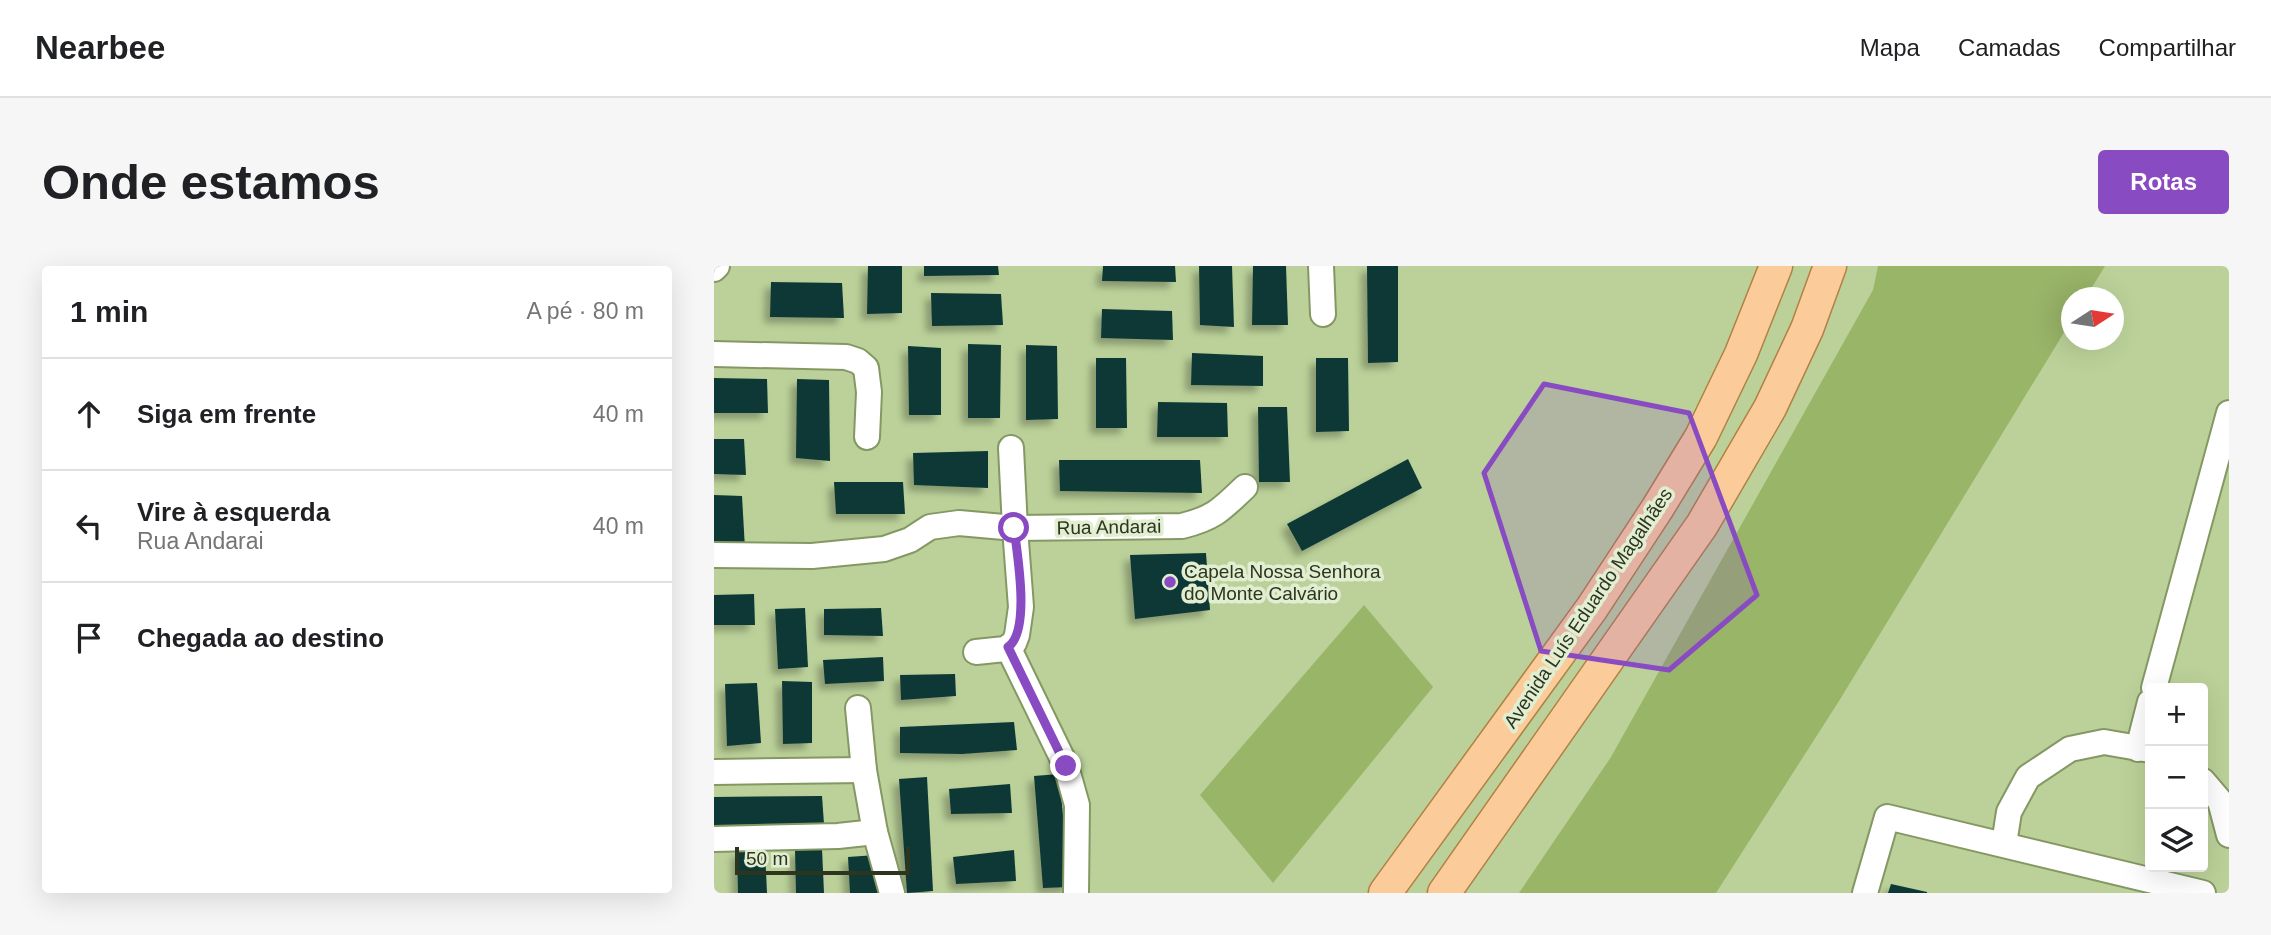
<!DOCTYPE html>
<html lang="pt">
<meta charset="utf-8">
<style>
:root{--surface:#fff;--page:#f6f6f6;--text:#202124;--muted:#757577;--line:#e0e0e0;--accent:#894bc1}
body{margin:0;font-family:Helvetica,sans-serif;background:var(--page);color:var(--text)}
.controls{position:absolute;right:21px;bottom:21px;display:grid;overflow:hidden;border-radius:7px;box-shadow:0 7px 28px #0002}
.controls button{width:63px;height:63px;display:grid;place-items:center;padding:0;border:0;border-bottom:2px solid var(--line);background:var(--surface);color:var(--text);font:35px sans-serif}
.compass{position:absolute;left:1347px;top:21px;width:63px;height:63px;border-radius:50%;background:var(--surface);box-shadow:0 7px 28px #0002;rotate:78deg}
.scale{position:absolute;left:21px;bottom:18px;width:175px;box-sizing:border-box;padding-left:7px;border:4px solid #2d351f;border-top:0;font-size:19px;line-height:24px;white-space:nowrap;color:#2d351f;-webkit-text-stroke:5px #e2eed1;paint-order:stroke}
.stop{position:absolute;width:21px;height:21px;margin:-16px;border:5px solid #894bc1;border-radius:50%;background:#fff}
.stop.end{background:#894bc1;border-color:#fff;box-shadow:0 2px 7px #0008}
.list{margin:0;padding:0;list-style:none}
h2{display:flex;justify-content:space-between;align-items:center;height:91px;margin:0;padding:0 28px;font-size:30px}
h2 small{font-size:23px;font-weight:400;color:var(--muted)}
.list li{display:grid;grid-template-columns:46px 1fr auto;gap:21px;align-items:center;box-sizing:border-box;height:112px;padding:0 28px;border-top:2px solid var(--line)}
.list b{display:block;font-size:26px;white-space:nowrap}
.list p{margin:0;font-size:23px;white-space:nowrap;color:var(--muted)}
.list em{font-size:23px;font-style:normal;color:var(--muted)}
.icon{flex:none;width:38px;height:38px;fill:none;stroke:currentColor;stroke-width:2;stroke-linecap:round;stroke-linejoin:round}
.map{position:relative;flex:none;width:1515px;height:627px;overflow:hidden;border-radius:7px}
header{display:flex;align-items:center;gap:42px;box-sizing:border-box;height:98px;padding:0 35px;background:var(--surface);border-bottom:2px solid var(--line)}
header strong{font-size:33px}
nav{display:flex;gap:38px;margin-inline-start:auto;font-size:24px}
.intro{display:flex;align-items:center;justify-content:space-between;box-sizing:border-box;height:168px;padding:0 42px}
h1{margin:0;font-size:49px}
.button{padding:18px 32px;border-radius:7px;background:var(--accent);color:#fff;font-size:24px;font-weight:700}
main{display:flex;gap:42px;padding:0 42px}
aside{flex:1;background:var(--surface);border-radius:7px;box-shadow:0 7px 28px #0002}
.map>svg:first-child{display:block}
.green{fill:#99b568}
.building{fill:#0d3934;filter:url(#shadow)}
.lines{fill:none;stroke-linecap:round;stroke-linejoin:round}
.minor-casing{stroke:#849863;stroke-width:28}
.major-casing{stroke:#b18143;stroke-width:35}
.minor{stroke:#fff;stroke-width:24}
.major{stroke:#fbcc9a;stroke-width:32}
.route{stroke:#894bc1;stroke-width:9}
.marked{fill:#894bc1;fill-opacity:0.2;stroke:#894bc1;stroke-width:5;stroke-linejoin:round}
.poi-dot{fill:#894bc1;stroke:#e2eed1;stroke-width:2.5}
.labels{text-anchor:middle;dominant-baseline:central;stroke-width:7;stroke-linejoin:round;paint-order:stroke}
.street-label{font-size:19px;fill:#2d351f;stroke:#e2eed1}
.poi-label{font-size:19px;fill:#2d351f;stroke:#e2eed1;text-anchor:start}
</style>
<header>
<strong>Nearbee</strong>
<nav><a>Mapa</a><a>Camadas</a><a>Compartilhar</a></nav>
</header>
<div class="intro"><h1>Onde estamos</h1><a class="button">Rotas</a></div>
<main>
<aside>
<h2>1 min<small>A pé · 80 m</small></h2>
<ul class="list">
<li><svg class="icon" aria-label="ahead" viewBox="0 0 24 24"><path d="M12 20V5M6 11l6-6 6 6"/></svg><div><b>Siga em frente</b></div><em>40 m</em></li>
<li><svg class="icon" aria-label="left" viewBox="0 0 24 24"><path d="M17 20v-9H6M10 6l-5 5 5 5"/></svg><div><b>Vire à esquerda</b><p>Rua Andarai</p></div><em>40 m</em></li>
<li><svg class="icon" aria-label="arrive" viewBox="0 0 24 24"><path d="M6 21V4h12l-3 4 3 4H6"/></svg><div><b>Chegada ao destino</b></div></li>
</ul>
</aside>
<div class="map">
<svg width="1515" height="627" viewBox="0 0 1515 627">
<defs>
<filter id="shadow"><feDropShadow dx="-6" dy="6" stdDeviation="3.5" flood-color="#0004"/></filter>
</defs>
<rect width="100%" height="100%" fill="#bbd199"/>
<!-- green -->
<g class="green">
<path d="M1164 0H1391L1372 31 1358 32 1357 55 1125 435 1002 627H805L897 491 1159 24Z"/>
<path d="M650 339 719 421 559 617 486 529Z"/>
</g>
<!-- building -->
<g class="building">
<path d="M154 0H188V47L153 48Z"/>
<path d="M210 0H284L285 9 210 10Z"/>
<path d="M389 0H461L462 16 388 15Z"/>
<path d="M485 0H518L520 61 486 59Z"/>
<path d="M539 0H572L574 59H538Z"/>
<path d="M653 0H684V96L654 97Z"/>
<path d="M57 16 128 17 130 52 56 51Z"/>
<path d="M217 27 287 28 289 59 218 60Z"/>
<path d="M388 43 458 45 459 74 387 72Z"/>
<path d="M254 78 287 79 286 152H254Z"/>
<path d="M312 79 343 80 344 153 312 154Z"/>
<path d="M194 80 227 82V149H195Z"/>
<path d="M478 87 549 90V120L477 119Z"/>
<path d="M382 92H412L413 162H382Z"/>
<path d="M602 92H634L635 165 602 166Z"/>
<path d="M0 112 53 113 54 147H0Z"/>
<path d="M83 113 115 114 116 195 82 192Z"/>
<path d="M444 136 513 137 514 171H443Z"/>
<path d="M544 141H573L576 216H545Z"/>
<path d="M0 173H30L32 209 0 208Z"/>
<path d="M274 185V222L200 219 199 187Z"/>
<path d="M694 193 708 222 588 285 573 258Z"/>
<path d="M345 194H486L488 227 346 225Z"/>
<path d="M120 216H189L191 248H122Z"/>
<path d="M0 229 28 230 31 283 0 282Z"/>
<path d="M492 287 496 344 421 353 416 289Z"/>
<path d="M40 328 41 359H0V329Z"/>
<path d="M91 342 94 401 64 403 61 343Z"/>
<path d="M167 342 169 370 110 369V343Z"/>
<path d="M169 391 170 415 111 418 109 394Z"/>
<path d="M241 408 242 430 187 434 186 409Z"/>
<path d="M68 415 98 416V477L69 478Z"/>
<path d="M43 417 47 477 13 480 11 418Z"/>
<path d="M300 456 303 484 248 488 186 487V461Z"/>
<path d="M345 508 356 621 329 622 320 510Z"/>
<path d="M213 511 219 625 193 627 185 513Z"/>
<path d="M296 518 298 547 237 548 235 523Z"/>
<path d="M108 530 110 558 0 559V531Z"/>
<path d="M108 583 110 627H82L81 584Z"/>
<path d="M300 584 302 615 242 618 239 591Z"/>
<path d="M23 585H51L53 627H24Z"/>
<path d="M162 589 166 627H136L134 591Z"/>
<path d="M1177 618 1213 626V627H1174Z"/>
</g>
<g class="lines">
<!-- minor casing -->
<g class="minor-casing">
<g id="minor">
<path d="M607 0 609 48"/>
<path d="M0 3 3 0"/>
<path d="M0 88 132 91 144 95 152 102 155 126 153 171"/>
<path d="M0 289 98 290 170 283 196 274 216 261 245 257 301 262 468 260C500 252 507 244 531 221"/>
<path d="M294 381 352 500 363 539 362 627"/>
<path d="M262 386 291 383 300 377 303 369 307 341 301 262 297 182"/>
<path d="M1440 422 1515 147"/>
<path d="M1424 483 1436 436"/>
<path d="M0 506 150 504"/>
<path d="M1489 515 1506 535 1515 569"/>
<path d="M161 566 178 627"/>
<path d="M0 573 124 570 161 566 150 504 144 442"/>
<path d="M1290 578 1295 546 1314 511 1356 483 1390 476 1436 484"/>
<path d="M1151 627 1173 551 1489 627"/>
</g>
</g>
<!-- major casing -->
<g class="major-casing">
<g id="major">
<path d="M671 627 878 342 943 243 987 171 1027 88 1062 0"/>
<path d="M730 627 988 259 1056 142 1093 63 1116 0"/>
</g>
</g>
<!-- minor -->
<use href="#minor" class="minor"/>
<!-- major -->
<use href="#major" class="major"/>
</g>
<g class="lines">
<!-- route -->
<path class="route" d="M300 262C303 287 317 365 294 381L352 500"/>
</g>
<!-- marked area -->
<path class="marked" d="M830 118 975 147 1043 329 955 404 827 385 770 207Z"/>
<!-- markers -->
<circle class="poi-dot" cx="456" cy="316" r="7"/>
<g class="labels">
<!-- street labels -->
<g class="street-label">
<text transform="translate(395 261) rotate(-1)">Rua Andarai</text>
<text transform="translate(874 342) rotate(-56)">Avenida Luís Eduardo Magalhães</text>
</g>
<!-- poi labels -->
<g class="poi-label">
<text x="470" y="305">Capela Nossa Senhora<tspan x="470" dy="22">do Monte Calvário</tspan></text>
</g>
</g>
</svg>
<div class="controls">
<button>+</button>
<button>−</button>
<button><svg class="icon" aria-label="layers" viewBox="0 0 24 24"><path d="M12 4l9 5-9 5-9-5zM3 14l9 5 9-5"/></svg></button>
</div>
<svg class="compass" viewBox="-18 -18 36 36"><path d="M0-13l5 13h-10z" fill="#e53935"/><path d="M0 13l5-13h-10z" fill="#757577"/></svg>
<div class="scale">50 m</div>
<div class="stop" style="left:300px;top:262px"></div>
<div class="stop end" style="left:352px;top:500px"></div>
</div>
</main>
